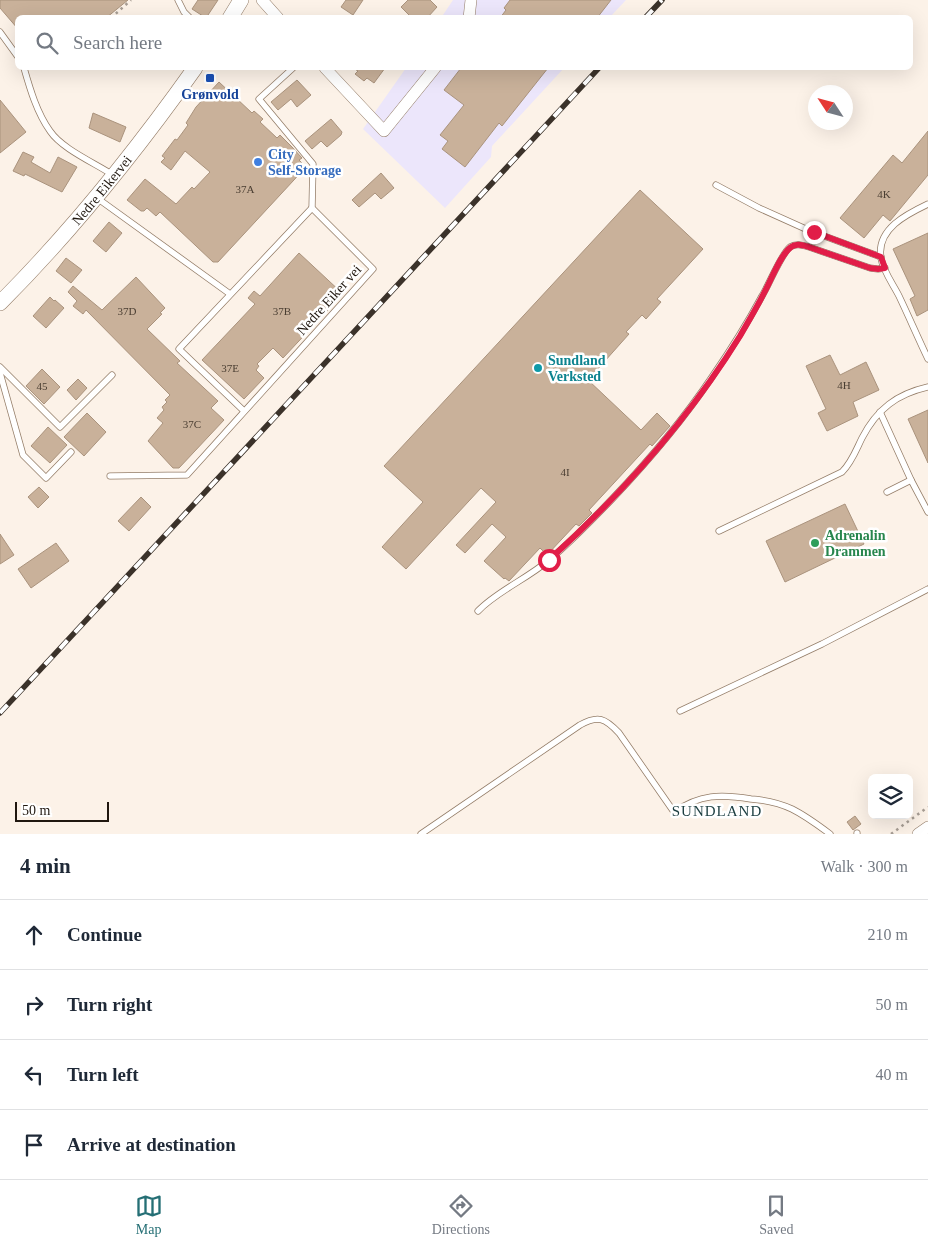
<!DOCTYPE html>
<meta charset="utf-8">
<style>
:root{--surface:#fff;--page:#f2f2f3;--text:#1f2937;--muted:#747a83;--line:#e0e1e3;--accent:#256f75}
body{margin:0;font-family:"Times New Roman",serif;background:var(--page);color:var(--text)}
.controls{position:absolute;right:15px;bottom:15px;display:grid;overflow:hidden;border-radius:8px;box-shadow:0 5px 20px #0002}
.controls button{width:45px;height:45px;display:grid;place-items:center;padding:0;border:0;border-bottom:1px solid var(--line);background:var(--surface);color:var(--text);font:25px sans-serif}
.compass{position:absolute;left:808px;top:85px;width:45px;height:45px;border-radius:50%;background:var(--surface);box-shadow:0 5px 20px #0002;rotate:306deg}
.scale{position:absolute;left:15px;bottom:12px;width:94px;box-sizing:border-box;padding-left:5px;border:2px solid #20170f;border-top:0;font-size:14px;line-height:18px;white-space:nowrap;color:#20170f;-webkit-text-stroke:4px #fff;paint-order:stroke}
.stop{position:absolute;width:15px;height:15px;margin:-11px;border:4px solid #e11d48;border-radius:50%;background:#fff}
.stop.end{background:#e11d48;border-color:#fff;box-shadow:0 1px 5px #0008}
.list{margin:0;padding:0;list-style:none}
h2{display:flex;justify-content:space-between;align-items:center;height:65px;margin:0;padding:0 20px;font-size:21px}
h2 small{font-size:16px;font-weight:400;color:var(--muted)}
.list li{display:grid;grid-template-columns:32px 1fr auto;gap:15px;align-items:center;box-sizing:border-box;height:70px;padding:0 20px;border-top:1px solid var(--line)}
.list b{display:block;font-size:19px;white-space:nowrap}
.list em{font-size:16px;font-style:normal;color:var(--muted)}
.icon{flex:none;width:28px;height:28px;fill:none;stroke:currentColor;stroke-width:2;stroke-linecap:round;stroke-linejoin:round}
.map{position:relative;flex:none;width:928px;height:834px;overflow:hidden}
.search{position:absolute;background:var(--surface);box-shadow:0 5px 20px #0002;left:15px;right:15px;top:15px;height:55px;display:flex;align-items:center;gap:12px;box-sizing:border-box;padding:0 18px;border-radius:8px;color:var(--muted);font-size:19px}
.sheet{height:345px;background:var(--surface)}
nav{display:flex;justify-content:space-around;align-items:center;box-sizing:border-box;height:70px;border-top:1px solid var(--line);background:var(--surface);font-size:14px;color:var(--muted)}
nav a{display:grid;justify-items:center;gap:2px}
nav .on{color:var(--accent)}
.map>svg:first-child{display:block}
.industrial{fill:#ece6fb}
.building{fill:#c9b19a;stroke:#aa937d}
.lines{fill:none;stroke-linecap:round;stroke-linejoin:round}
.service-casing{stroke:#947d68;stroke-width:7}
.minor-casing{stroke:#947d68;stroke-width:12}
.secondary-casing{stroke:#947d68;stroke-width:16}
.path{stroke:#a79d94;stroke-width:2.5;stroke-dasharray:2.5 4;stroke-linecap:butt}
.service{stroke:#fff;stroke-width:5.5}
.minor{stroke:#fff;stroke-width:11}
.secondary{stroke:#fff;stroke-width:15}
.rail-casing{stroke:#3b322a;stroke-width:5.5}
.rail{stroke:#fff;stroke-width:4;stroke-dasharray:11;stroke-linecap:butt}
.route{stroke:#e11d48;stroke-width:6}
.transit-dot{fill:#1a4fb4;stroke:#fff;stroke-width:2}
.shop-dot{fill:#3f7fe0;stroke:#fff;stroke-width:2}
.culture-dot{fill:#0f9aa8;stroke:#fff;stroke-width:2}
.leisure-dot{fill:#2e9e5b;stroke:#fff;stroke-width:2}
.labels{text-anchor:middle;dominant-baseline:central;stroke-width:5;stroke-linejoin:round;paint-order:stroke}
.number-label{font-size:11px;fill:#4a3e32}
.transit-label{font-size:14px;font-weight:bold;fill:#164399;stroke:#fff}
.shop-label{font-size:14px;font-weight:bold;fill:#366cbe;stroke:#fff;text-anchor:start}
.street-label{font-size:14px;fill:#20170f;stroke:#fff}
.culture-label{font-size:14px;font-weight:bold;fill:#0d838f;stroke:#fff;text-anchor:start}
.leisure-label{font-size:14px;font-weight:bold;fill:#27864d;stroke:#fff;text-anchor:start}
.neighbourhood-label{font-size:15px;letter-spacing:1px;fill:#1b3d40;stroke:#fff}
</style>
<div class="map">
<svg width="928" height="834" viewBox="0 0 928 834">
<rect width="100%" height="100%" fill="#fcf2e8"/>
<!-- industrial -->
<g class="industrial">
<path d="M453 0H626L610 17 441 18Z"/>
<path d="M406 68H564L492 146 491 157 445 208 363 129Z"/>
</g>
<!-- building -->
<g class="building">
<path d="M0 0H128L106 18H18V29L0 8Z"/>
<path d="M198 0H218L206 18 192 9Z"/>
<path d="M346 0H363L353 15 341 7Z"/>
<path d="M408 0H430L437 7 427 18H412L401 7Z"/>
<path d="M510 0H611L597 18H500L506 10 504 8Z"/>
<path d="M353 68H385L374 83 367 78 364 81 355 74 358 71Z"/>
<path d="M461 68H548L502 126 499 123 465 167 442 149 448 141 440 135 464 105 444 90Z"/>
<path d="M297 80 311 95 297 107 291 99 278 110 271 102Z"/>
<path d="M219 82 252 113 254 111 263 119 260 122 277 138 280 135 292 147 302 158 299 160 306 167 218 262H213L160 212 156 216 147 208 144 211H141L127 200 145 179 176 204 192 187 194 189 210 172 185 151 171 170 161 162 165 158 162 156 175 139 177 140 188 125 186 123 196 107Z"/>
<path d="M0 100 26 132 0 153Z"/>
<path d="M93 113 126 127 120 142 89 128Z"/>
<path d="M331 119 342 132 341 135 327 147 321 141 312 149 305 141Z"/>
<path d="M928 131V175L890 221 883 215 864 238 840 218 893 155 902 163Z"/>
<path d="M23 152 34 157 31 162 50 173 58 157 77 167 62 192 25 174 24 176 13 171Z"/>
<path d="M381 173 394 188 381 199 375 193 359 207 352 200Z"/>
<path d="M640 190 703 249 657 299 661 302 646 319 642 315 626 332 629 334 588 380 641 430 657 413 670 426 652 446 650 444 589 510 592 513 579 526 576 524 547 555 540 548 509 581 505 578 504 579 484 561 506 537 492 524 465 553 456 545 496 502 481 488 406 569 382 547 423 502 384 466Z"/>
<path d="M109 222 122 233 106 252 93 241Z"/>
<path d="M928 233V310L917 316 910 299 915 296 893 249Z"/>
<path d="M299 253 343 294 283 358 273 348 257 364 259 366 256 370 264 378 244 399 202 360 255 304 248 298 254 291 260 296Z"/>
<path d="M66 258 82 270 71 283 56 271Z"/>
<path d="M136 277 165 308 160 313 162 314 147 329 180 361 177 363 218 401 211 408 224 420 179 468H173L148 441 163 423 157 418 164 410 162 407 167 402 165 400 170 395 86 310 83 314 73 306 77 301 68 292 73 286 102 310Z"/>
<path d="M50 297 54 301 55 300 64 308 46 328 33 316Z"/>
<path d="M830 355 840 375 866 362 879 390 853 402 858 416 827 431 818 413 826 409 806 366Z"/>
<path d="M42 369 60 387 44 404 26 386Z"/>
<path d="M78 379 87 388 76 400 67 390Z"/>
<path d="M928 410V463L908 419Z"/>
<path d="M87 413 106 432 84 456 64 437Z"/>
<path d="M48 427 67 445 50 463 31 446Z"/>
<path d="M39 487 49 497 38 508 28 497Z"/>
<path d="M141 497 151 507 129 531 118 521Z"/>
<path d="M845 504 864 544 785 582 766 541Z"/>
<path d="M0 534 14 555 0 564Z"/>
<path d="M56 543 69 561 31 588 18 569Z"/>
<path d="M855 816 861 824 853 830 847 822Z"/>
</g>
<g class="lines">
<!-- service casing -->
<g class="service-casing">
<g id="service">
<path d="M178 0 184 12 190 18"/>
<path d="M0 32 18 57"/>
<path d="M24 68C30 89 37 113 50 131 62 149 95 163 113 175"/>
<path d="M716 185 759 208 808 230 881 257"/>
<path d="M97 198 230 294"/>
<path d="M928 204C907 214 876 229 881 258 883 271 893 284 899 296 909 317 918 338 928 359"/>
<path d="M0 367 60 427 112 375"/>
<path d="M0 373 23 455 46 478 71 452"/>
<path d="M244 411 179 349 312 208"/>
<path d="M880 412 911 480 928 512"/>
<path d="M110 476 187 475 373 269 312 208 313 164 259 99 293 68"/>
<path d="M887 492 911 480"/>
<path d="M719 531 842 472C852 462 856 450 862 438 877 409 897 394 928 387"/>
<path d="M478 611C497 591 527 579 549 560 572 541 593 519 614 497 650 459 683 420 712 377 730 351 747 324 762 296 769 285 781 254 790 247 796 243 802 245 809 247L870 268 878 269 885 268"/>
<path d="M680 711 822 644 928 589"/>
<path d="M857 833V834"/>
<path d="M421 834 580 725C598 715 605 718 619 733L674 812C700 794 721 794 751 799 765 800 779 803 792 809 806 816 818 825 830 834"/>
</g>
</g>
<!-- minor casing -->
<g class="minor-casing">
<g id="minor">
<path d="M262 0 278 18"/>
<path d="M469 18 471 0"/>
<path d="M325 68 384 131 435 68"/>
<path d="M918 834 928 827"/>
</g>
</g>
<!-- secondary casing -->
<g class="secondary-casing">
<g id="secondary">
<path d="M230 18 241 0"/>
<path id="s1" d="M0 303C72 231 136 151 195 68"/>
</g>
</g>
<!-- path -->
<g class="path">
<path d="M111 18 131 0"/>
<path d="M891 834 928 807"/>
</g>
<!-- service -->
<use href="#service" class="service"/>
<!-- minor -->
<use href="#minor" class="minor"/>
<!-- secondary -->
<use href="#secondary" class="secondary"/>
<!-- rail casing -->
<g class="rail-casing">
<g id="rail">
<path d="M645 18 662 0"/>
<path d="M0 713 599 68"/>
</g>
</g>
<!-- rail -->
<use href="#rail" class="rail"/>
</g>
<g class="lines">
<!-- route -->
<path class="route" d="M549 560C622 494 688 420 740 336 748 322 757 307 764 293 771 281 780 255 791 247 796 243 802 245 809 247L870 268 878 269 885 268 881 257 814 232"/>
</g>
<!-- markers -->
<rect class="transit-dot" x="205" y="73" width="10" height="10" rx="2.5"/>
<circle class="shop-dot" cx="258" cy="162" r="5"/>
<circle class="culture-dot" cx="538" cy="368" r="5"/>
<circle class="leisure-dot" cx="815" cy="543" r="5"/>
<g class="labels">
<!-- number labels -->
<g class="number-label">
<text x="245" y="189">37A</text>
<text x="884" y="194">4K</text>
<text x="127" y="311">37D</text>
<text x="282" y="311">37B</text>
<text x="230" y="368">37E</text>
<text x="844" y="385">4H</text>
<text x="42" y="386">45</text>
<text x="192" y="424">37C</text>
<text x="565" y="472">4I</text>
</g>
<!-- transit labels -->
<g class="transit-label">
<text x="210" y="94">Grønvold</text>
</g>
<!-- shop labels -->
<g class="shop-label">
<text x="268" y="154">City<tspan x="268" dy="16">Self-Storage</tspan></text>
</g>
<!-- street labels -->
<g class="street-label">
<text stroke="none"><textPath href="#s1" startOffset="152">Nedre Eikervei</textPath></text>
<text transform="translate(329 300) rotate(-48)">Nedre Eiker vei</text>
</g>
<!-- culture labels -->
<g class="culture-label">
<text x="548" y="360">Sundland<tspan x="548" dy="16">Verksted</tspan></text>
</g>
<!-- leisure labels -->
<g class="leisure-label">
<text x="825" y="535">Adrenalin<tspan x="825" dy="16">Drammen</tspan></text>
</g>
<!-- neighbourhood labels -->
<g class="neighbourhood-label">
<text x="717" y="811">SUNDLAND</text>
</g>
</g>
</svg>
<div class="controls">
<button><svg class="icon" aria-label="layers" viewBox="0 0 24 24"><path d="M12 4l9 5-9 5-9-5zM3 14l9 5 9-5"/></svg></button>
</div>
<svg class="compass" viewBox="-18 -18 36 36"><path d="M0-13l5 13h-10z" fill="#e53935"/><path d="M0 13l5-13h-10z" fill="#747a83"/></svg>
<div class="scale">50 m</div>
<div class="stop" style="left:549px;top:560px"></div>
<div class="stop end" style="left:814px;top:232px"></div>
<div class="search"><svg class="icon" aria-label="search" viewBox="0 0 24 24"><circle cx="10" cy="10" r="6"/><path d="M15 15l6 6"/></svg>Search here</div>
</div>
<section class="sheet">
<h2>4 min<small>Walk · 300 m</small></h2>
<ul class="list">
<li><svg class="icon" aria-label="ahead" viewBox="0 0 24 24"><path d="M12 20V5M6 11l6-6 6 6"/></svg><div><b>Continue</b></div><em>210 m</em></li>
<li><svg class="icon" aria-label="right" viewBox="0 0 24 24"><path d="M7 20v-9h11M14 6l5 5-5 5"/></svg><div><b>Turn right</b></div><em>50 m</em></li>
<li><svg class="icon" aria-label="left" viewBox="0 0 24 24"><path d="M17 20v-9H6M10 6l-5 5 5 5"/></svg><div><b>Turn left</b></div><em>40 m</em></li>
<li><svg class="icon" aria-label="arrive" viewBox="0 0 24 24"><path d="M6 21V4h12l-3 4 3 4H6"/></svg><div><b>Arrive at destination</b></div></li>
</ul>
</section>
<nav>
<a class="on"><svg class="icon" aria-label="map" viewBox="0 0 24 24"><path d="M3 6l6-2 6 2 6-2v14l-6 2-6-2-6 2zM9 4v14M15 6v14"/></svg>Map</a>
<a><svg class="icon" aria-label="directions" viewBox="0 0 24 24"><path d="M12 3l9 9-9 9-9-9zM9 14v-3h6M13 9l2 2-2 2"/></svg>Directions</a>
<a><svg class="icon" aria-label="saved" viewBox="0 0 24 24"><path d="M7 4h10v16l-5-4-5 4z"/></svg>Saved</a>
</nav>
